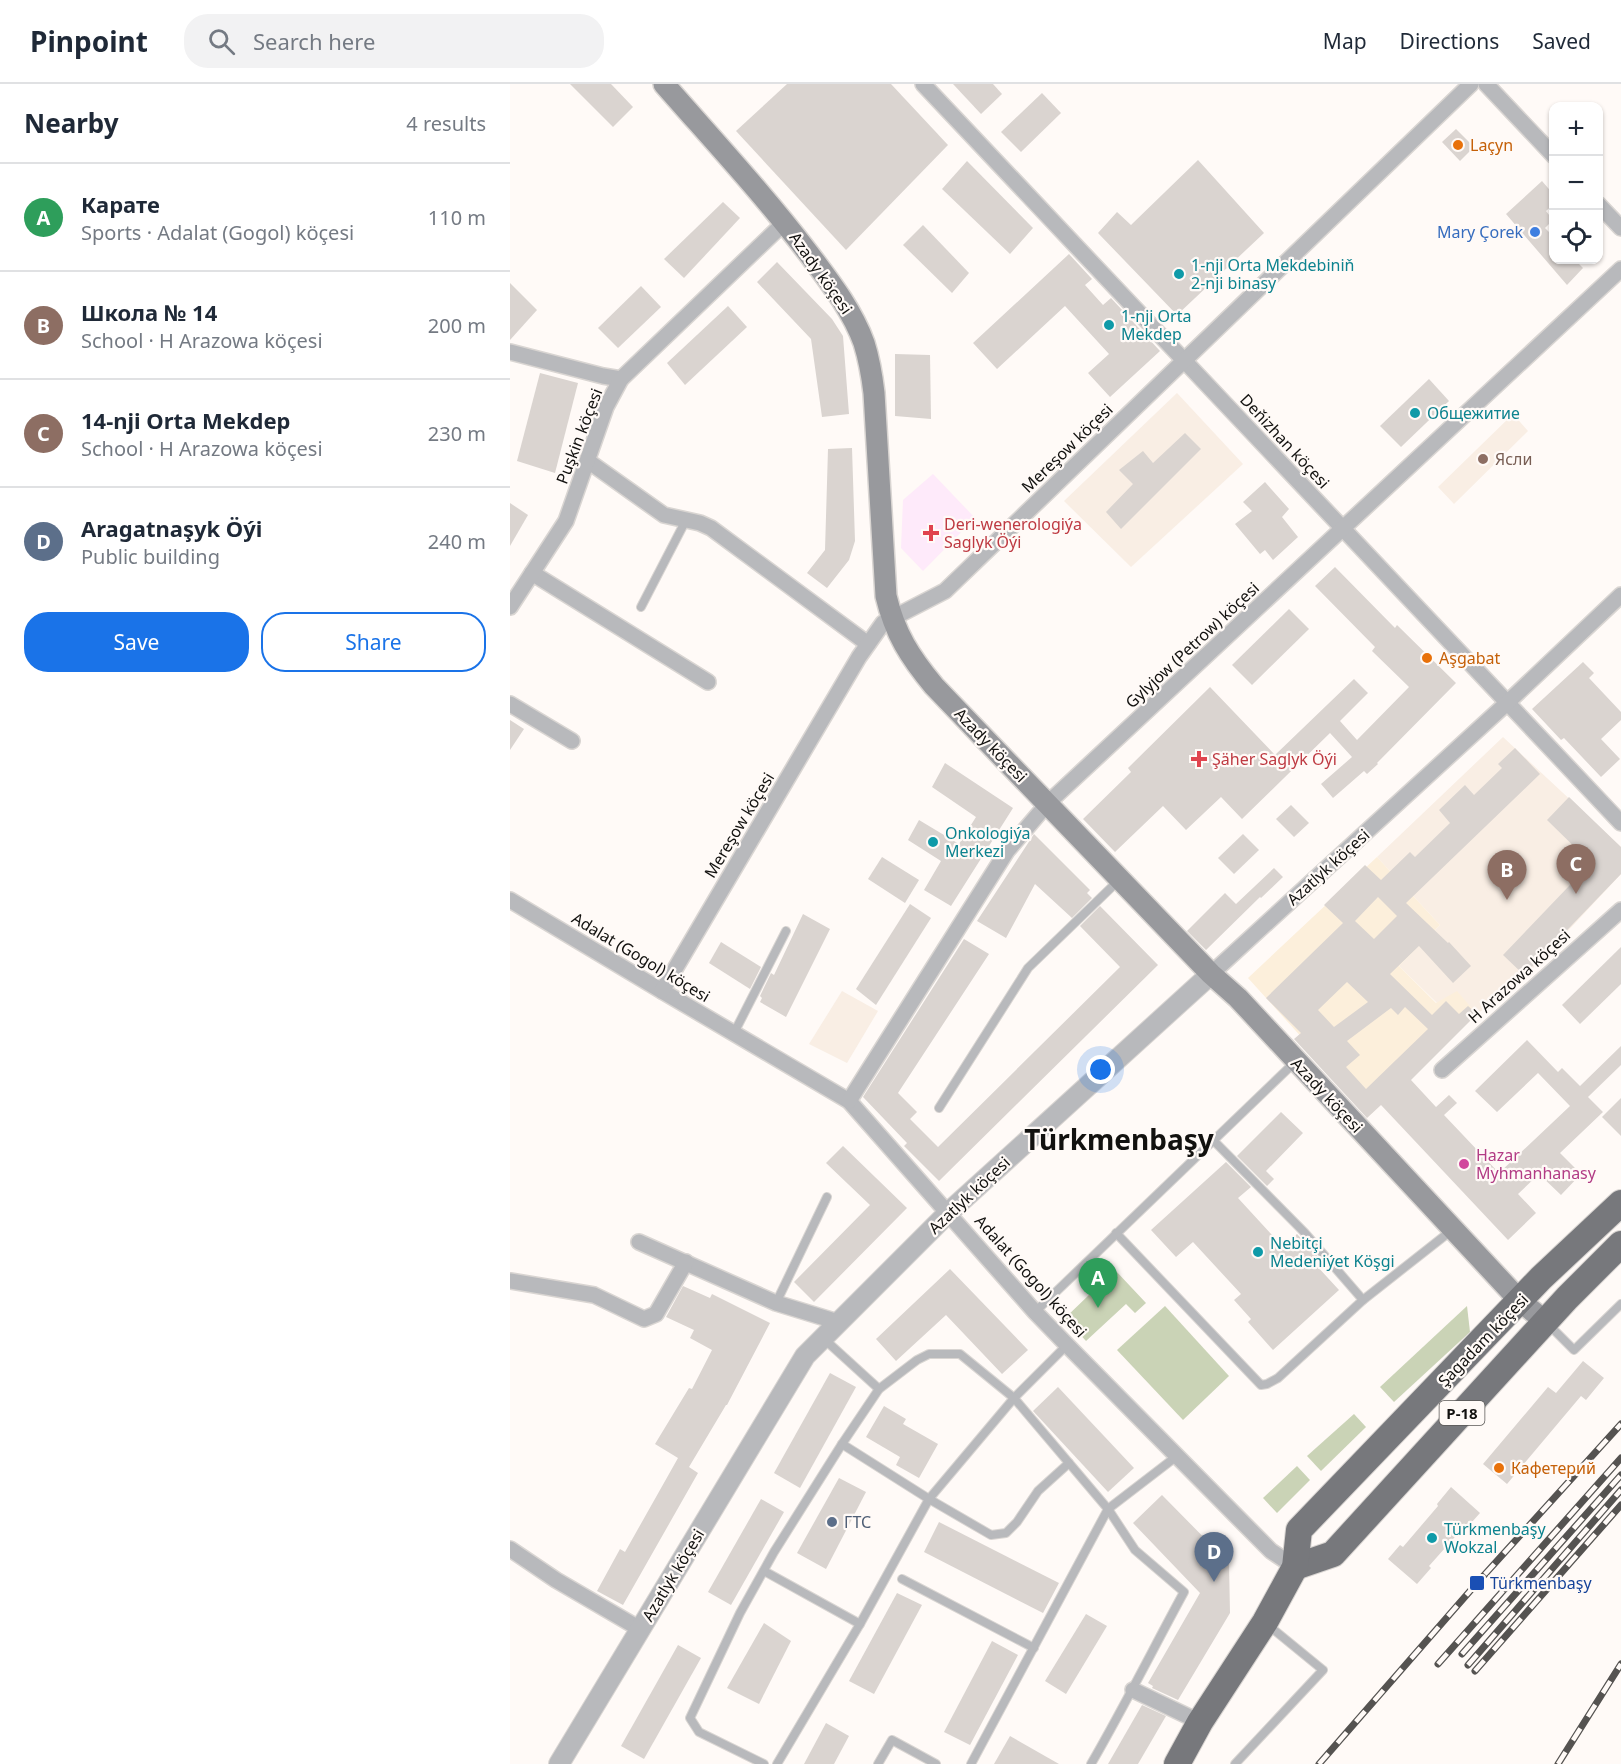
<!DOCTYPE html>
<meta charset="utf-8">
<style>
:root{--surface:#fff;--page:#f2f2f3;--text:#1f2937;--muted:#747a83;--line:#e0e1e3;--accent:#1a73e8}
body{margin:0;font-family:"Noto Sans",sans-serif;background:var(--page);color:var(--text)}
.controls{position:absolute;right:18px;top:18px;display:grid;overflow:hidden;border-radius:12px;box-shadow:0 2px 4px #0004}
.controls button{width:54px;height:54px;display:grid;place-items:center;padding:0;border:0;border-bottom:2px solid var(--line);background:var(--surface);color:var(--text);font:30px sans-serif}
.you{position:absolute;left:591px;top:986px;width:21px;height:21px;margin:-15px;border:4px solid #fff;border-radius:50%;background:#1a73e8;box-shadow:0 0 0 9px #1a73e833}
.badge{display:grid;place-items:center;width:39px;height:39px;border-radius:50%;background:var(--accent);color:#fff;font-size:20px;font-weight:700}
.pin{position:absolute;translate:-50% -50px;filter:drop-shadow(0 2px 3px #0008)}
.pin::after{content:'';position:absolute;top:32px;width:21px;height:18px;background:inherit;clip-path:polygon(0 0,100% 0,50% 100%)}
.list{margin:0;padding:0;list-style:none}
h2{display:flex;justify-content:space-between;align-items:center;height:78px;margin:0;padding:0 24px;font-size:26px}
h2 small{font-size:20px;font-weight:400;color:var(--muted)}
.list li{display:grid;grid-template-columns:39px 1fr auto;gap:18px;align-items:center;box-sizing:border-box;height:108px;padding:0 24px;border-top:2px solid var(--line)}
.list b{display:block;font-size:22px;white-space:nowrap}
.list p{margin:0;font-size:20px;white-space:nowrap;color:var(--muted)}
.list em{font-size:20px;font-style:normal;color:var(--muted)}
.actions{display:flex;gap:12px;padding:18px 24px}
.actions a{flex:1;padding:14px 0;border:2px solid var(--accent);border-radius:24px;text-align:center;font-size:21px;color:var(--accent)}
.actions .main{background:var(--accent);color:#fff}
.icon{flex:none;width:33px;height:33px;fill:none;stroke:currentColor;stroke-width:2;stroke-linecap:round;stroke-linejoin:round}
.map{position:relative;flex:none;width:1111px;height:1680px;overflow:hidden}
header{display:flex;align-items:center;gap:36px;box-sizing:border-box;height:84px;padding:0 30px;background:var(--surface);border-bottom:2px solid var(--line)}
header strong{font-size:28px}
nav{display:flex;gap:33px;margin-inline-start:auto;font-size:21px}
.search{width:420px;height:54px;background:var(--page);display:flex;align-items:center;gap:15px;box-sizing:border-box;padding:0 21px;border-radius:24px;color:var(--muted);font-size:22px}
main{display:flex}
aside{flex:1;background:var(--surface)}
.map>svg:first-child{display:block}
.built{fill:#f9eee4}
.industrial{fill:#fcefdb}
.medical{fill:#feeafa}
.green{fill:#cad3b6}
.building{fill:#dad4d0;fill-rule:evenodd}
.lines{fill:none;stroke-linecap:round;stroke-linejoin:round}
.service-casing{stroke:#d9d5d2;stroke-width:10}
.minor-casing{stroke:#d9d5d2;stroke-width:18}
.tertiary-casing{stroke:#d9d5d2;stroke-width:22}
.secondary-casing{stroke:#d9d5d2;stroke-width:24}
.trunk-casing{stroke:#d9d5d2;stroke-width:28}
.service{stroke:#b8b9bc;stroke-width:8}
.minor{stroke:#b8b9bc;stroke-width:15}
.tertiary{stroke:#b8b9bc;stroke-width:20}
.secondary{stroke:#98999d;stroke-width:21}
.trunk{stroke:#77787c;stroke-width:26}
.rail-casing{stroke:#555351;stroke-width:7}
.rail{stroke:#fffaf7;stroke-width:4.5;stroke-dasharray:14;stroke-linecap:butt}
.food-dot{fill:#e8710a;stroke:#fffaf7;stroke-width:2}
.shop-dot{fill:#3f7fe0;stroke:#fffaf7;stroke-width:2}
.culture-dot{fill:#0f9aa8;stroke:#fffaf7;stroke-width:2}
.education-dot{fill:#8d6e63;stroke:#fffaf7;stroke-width:2}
.health-dot{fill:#e0444e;stroke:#fffaf7;stroke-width:2}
.hotel-dot{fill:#d1479c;stroke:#fffaf7;stroke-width:2}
.service-dot{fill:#5c6f8a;stroke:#fffaf7;stroke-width:2}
.transit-dot{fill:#1a4fb4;stroke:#fffaf7;stroke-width:2}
.labels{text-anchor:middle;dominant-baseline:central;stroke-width:4.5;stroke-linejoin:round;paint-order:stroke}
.shield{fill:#fffaf7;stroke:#595755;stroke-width:1.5}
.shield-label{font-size:15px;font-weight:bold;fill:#12110f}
.food-label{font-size:16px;fill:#c56008;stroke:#fffaf7;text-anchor:start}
.shop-label{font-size:16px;fill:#366cbe;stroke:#fffaf7;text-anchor:end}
.culture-label{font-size:16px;fill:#0d838f;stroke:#fffaf7;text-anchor:start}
.street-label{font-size:16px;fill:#12110f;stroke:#fffaf7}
.education-label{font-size:16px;fill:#785e54;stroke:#fffaf7;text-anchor:start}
.health-label{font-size:16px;fill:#be3a42;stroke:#fffaf7;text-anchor:start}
.hotel-label{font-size:16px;fill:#b23c85;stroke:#fffaf7;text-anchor:start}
.service-label{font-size:16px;fill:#4e5e75;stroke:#fffaf7;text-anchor:start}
.transit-label{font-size:16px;fill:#164399;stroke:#fffaf7;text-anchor:start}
.town-label{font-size:28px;font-weight:bold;fill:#12110f;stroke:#fffaf7}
</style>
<header>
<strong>Pinpoint</strong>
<div class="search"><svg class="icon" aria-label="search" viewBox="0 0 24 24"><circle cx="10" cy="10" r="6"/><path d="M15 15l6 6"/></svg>Search here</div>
<nav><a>Map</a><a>Directions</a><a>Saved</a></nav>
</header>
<main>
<aside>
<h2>Nearby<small>4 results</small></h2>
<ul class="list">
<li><span class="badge" style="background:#2e9e5b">A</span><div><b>Карате</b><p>Sports · Adalat (Gogol) köçesi</p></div><em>110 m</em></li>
<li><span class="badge" style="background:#8d6e63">B</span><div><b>Школа № 14</b><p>School · H Arazowa köçesi</p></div><em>200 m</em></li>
<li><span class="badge" style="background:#8d6e63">C</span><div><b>14-nji Orta Mekdep</b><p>School · H Arazowa köçesi</p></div><em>230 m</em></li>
<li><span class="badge" style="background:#5c6f8a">D</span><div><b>Aragatnaşyk Öýi</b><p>Public building</p></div><em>240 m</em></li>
</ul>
<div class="actions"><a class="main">Save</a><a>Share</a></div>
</aside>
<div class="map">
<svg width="1111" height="1680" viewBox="0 0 1111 1680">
<rect width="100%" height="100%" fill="#fffaf7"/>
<!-- built -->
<g class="built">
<path d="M667 309 733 380 621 483 554 417Z"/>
<path d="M1003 330 1018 347 944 420 928 403Z"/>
<path d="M993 653 1111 763V790L1011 897 967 930 947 908 927 919 889 882 930 841 867 773Z"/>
<path d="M332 907 368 927 337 979 299 960Z"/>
</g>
<!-- industrial -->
<path class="industrial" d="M867 773 930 841 889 882 926 919 947 907 967 930 861 1030 738 894Z"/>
<!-- medical -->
<path class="medical" d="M423 390 465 434 413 487 391 464 393 416Z"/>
<!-- green -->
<g class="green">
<path d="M605 1186 636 1219 625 1229 616 1220 576 1257 555 1234Z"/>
<path d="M655 1222 719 1292 673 1336 607 1266Z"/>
<path d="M957 1222 960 1248 884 1318 870 1303Z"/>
<path d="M844 1330 856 1343 811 1387 797 1372Z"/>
<path d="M787 1382 800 1396 767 1429 753 1414Z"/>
</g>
<!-- building -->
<g class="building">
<path d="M60 0H101L123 23 103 43Z"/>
<path d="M277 0H381L438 61 336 166 226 47Z"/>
<path d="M443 0H483L492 10 471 30Z"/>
<path d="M532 9 551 29 511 68 491 48Z"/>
<path d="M946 45 964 63 950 77 932 58Z"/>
<path d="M688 76 754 149 667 231 588 149 607 128 621 141Z"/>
<path d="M457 77 523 144 500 170 432 105Z"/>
<path d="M1032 97 1044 111V120L1036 127 1043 136 1035 144 1044 153V176H1065L1073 184 1057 201 996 130Z"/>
<path d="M213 118 230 134 174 194 154 175Z"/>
<path d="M413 141 459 189 442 209 393 161Z"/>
<path d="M559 170 582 195 575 201 593 221 601 214 650 267 600 313 578 289 599 270 555 222 487 285 463 259Z"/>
<path d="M267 178 322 235 333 252 339 330 312 333 301 255 247 198Z"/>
<path d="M0 199 27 226 0 256Z"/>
<path d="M131 202 151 223 108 264 88 244Z"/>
<path d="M218 222 237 243 175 301 157 279Z"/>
<path d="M385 270 420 271 421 335 385 332Z"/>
<path d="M30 289 68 299 45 389 7 377Z"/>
<path d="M919 295 939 317 891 363 870 342Z"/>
<path d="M675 349 691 365 611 445 596 428 623 400 609 386 633 367 643 379Z"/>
<path d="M342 364 345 457 339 476 317 504 297 489 315 466 318 365Z"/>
<path d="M755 398 779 425 772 433 788 453 763 476 755 466 750 470 725 440 742 427 733 418Z"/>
<path d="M0 419 18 431 0 462Z"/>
<path d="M825 483 885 544 887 541 946 599 867 679 868 680 857 690 854 687 823 714 811 700 842 673 820 649 732 735 711 713 676 746 653 722 605 768 573 735 621 688 618 684 700 603 765 671 844 595 858 609 830 637 847 656 899 603 862 567 865 563 805 502Z"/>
<path d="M779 525 799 545 742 601 722 581Z"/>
<path d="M1073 578 1084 589 1079 594 1111 628V636L1091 655 1110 675 1091 693 1054 654 1051 656 1022 625Z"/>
<path d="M0 636 14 645 0 666Z"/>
<path d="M1005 664 1030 690 896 819 938 859 939 858 961 882 943 899 909 862 880 890 922 931 936 917 949 930 958 922 967 930 901 996 926 1023 939 1011 947 1019 934 1031 989 1089 1060 1022 1028 989 987 1028 965 1007 1017 956 1048 988 1052 984 1070 1002 1111 962V981L1078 1013 1093 1028 1050 1069 1071 1090 1051 1111 1029 1090 1008 1110 1026 1129 998 1156 871 1021 857 1034 784 955 791 949 756 914 833 839 814 821 855 781 871 796 900 768 905 773 940 739 929 726 955 701 964 711 992 684 988 680ZM868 813 887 832 864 855 845 837ZM837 898 858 918 824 943 808 926ZM895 923 918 945 856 1005 836 983 850 971 837 957 881 924 888 931Z"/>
<path d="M435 679 503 724 441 822 414 806 431 777 398 756 409 736 449 760 466 733 422 703Z"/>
<path d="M1059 713 1111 763V790L1014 891 993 871 1081 779 1037 736Z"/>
<path d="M781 721 799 739 784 753 766 735Z"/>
<path d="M524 750 580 806 577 809 582 814 562 834 525 800 496 854 467 837Z"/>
<path d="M733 750 749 766 724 790 708 774Z"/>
<path d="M372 773 409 796 395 819 358 795Z"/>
<path d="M764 784 773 793 751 814 750 813 696 866 677 847 715 809 726 820Z"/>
<path d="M400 820 421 834 366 921 346 905Z"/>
<path d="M590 822 648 881 429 1097 394 1062 397 1059 353 1013 454 855 479 870 388 1009 407 1028 400 1035 428 1063 610 883 570 842Z"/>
<path d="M293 830 320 845 276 933 250 918 252 914 250 912 261 889 264 891Z"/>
<path d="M211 858 251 883 240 905 199 879Z"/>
<path d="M1111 863V900L1070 940 1052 921Z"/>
<path d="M1111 1014V1052L1092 1033Z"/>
<path d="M771 1028 793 1049 756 1087 764 1095 757 1102 727 1072Z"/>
<path d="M333 1062 397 1124 304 1218 284 1198 360 1121 316 1079Z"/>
<path d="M716 1078 741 1103 728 1114 773 1163 787 1150 811 1176 806 1181 829 1206 763 1266 738 1238 741 1235 724 1216 731 1210 683 1158 666 1173 641 1146Z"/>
<path d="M440 1185 518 1266 492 1290 436 1231 386 1277 366 1255Z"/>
<path d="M173 1202 200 1214 202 1210 260 1239 217 1321H216L179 1383 188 1389 113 1521 87 1507 110 1465 115 1468 168 1374 145 1360 179 1304 182 1305 202 1266 180 1254 184 1246 156 1233Z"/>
<path d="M1073 1277 1094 1294 1076 1316 1071 1312 997 1400 973 1380 1038 1303 1046 1309Z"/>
<path d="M320 1289 346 1303 290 1404 264 1389Z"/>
<path d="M548 1303 624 1384 598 1408 523 1327Z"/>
<path d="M374 1322 396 1335 393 1340 428 1360 409 1394 386 1381 390 1373 356 1353Z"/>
<path d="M329 1394 356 1408 316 1485 287 1469Z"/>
<path d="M941 1403 970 1429 953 1448 951 1446 919 1482 921 1484 907 1500 878 1475 890 1461 893 1463 928 1422 927 1420Z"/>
<path d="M652 1411 719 1479 720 1529 668 1616 642 1604 643 1602 638 1599 690 1509 623 1439Z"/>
<path d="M251 1415 274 1428 221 1521 198 1508Z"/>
<path d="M429 1438 549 1499 533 1529 414 1468Z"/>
<path d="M387 1509 412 1521 364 1610 339 1597Z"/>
<path d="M576 1530 597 1542 556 1610 535 1597Z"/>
<path d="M254 1539 281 1557 249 1620 217 1604Z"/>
<path d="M482 1557 508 1571 460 1661 434 1648Z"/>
<path d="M168 1561 191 1574 134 1675 111 1662Z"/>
<path d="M632 1621 656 1632 628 1680H598Z"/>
<path d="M316 1639 339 1652 324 1680H294Z"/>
<path d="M500 1652 549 1680H484Z"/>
</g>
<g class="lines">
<!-- service casing -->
<g class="service-casing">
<g id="service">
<path d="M131 523 176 436"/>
<path d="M224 949 276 847"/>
<path d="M429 1024 518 884 609 796"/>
<path d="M702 1055 795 1149 853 1216"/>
<path d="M606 1149 751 1301 757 1300 768 1294 853 1216 942 1146"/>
<path d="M266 1219 317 1113"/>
<path d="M525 1228 785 978"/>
<path d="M1039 1241 1064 1266 1111 1220"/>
<path d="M313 1254 369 1305"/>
<path d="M332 1360 419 1415 504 1314 557 1261"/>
<path d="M254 1487 350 1540 419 1415 481 1451 496 1449 507 1438 528 1407 559 1379"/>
<path d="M392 1495 524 1564"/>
<path d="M254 1680 189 1648 180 1634 230 1529 264 1468 332 1360 369 1305 407 1276 419 1270H450L504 1314 598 1425 625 1466 674 1508C643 1565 614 1623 581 1680"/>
<path d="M267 1680 350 1540"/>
<path d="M368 1680 382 1656 426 1680"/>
<path d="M461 1680 598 1425 667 1372"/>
<path d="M725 1680 813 1586 758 1541"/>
</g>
</g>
<!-- minor casing -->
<g class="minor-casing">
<g id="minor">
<path d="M413 0 1111 739"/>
<path d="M976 0 1044 72"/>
<path d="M1088 120 1111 144"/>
<path d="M0 268 93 292 111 295"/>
<path d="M78 377 154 431 190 439 201 444 358 560"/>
<path d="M22 489 198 598"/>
<path d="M0 523 56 437 96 323 111 295 275 138"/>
<path d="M0 620 62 657"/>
<path d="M0 816 152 907 339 1017 525 1228 557 1261 761 1467 785 1483"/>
<path d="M701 890 997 619 1111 511"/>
<path d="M152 907 349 573 373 539 435 507 961 0"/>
<path d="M932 986 1111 826"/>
<path d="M339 1017 497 767 538 719 1111 185"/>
<path d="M129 1158 266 1219 328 1238"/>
<path d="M0 1197 84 1211 134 1235 146 1230 176 1178"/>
<path d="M0 1465 46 1496 130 1545"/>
<path d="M623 1606 690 1638"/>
</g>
</g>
<!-- tertiary casing -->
<g class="tertiary-casing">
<path id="tertiary" d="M49 1680 295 1272 439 1128 701 890"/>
</g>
<!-- secondary casing -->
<g class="secondary-casing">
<path id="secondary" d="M154 0C203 56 254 111 299 170 320 198 342 226 354 259 359 275 362 292 364 309L376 512C385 550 400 573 424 602L701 890 728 914 1010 1217 1036 1238"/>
</g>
<!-- trunk casing -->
<g class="trunk-casing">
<g id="trunk">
<path d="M785 1483 823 1470 1057 1214 1111 1160"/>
<path d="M667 1680 690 1638 755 1538 785 1483 789 1446 1031 1194 1111 1119"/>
</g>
</g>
<!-- service -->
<use href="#service" class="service"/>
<!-- minor -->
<use href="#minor" class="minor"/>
<!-- tertiary -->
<use href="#tertiary" class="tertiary"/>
<!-- secondary -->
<use href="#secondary" class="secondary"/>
<!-- trunk -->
<use href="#trunk" class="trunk"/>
<!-- rail casing -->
<g class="rail-casing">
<g id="rail">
<path d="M952 1570 1111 1391"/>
<path d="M928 1580 1111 1374"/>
<path d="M958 1581 1111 1406"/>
<path d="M965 1587 1111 1421"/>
<path d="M809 1680 967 1499 1111 1340"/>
<path d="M1048 1680 1111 1580"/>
</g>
</g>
<!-- rail -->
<use href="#rail" class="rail"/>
</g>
<!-- markers -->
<g class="food-dot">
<circle cx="948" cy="61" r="6"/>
<circle cx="917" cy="574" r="6"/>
<circle cx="989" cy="1384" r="6"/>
</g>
<circle class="shop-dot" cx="1025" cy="148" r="6"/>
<g class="culture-dot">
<circle cx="669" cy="190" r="6"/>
<circle cx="599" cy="241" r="6"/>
<circle cx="905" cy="329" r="6"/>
<circle cx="423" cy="758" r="6"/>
<circle cx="748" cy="1168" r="6"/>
<circle cx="922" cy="1454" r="6"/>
</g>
<circle class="education-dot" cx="973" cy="375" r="6"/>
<g class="health-dot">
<path d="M418 440h6v6h6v6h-6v6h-6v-6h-6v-6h6z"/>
<path d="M686 666h6v6h6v6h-6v6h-6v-6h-6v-6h6z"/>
</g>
<circle class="hotel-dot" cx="954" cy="1080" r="6"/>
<circle class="service-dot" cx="322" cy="1438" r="6"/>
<rect class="transit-dot" x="959" y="1491" width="16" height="16" rx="3"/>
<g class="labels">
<!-- shield labels -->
<rect class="shield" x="929.5" y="1317" width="45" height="24" rx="4.5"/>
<g class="shield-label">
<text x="952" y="1329">P-18</text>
</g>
<!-- food labels -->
<g class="food-label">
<text x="960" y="61">Laçyn</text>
<text x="929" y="574">Aşgabat</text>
<text x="1001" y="1384">Кафетерий</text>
</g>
<!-- shop labels -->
<g class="shop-label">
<text x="1013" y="148">Mary Çorek</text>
</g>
<!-- culture labels -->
<g class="culture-label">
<text x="681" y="181">1-nji Orta Mekdebiniň<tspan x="681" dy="18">2-nji binasy</tspan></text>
<text x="611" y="232">1-nji Orta<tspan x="611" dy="18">Mekdep</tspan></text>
<text x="917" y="329">Общежитие</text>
<text x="435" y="749">Onkologiýa<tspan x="435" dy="18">Merkezi</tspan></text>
<text x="760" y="1159">Nebitçi<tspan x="760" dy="18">Medeniýet Köşgi</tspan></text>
<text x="934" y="1445">Türkmenbaşy<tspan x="934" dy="18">Wokzal</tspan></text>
</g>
<!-- street labels -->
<g class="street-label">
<text transform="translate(311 189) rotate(55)">Azady köçesi</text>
<text transform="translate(69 352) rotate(-69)">Puşkin köçesi</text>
<text transform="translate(775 357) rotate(47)">Deňizhan köçesi</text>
<text transform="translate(557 364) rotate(-44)">Mereşow köçesi</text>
<text transform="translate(682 561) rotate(-43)">Gylyjow (Petrow) köçesi</text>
<text transform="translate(481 661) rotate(46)">Azady köçesi</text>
<text transform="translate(229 741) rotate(-59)">Mereşow köçesi</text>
<text transform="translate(818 783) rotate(-42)">Azatlyk köçesi</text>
<text transform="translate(131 873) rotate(31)">Adalat (Gogol) köçesi</text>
<text transform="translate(1009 892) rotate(-42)">H Arazowa köçesi</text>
<text transform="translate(817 1011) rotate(47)">Azady köçesi</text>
<text transform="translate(459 1111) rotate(-43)">Azatlyk köçesi</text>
<text transform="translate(521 1192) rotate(48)">Adalat (Gogol) köçesi</text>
<text transform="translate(973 1256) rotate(-46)">Şagadam köçesi</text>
<text transform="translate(163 1491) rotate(-59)">Azatlyk köçesi</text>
</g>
<!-- education labels -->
<g class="education-label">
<text x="985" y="375">Ясли</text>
</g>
<!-- health labels -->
<g class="health-label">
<text x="434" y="440">Deri-wenerologiýa<tspan x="434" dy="18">Saglyk Öýi</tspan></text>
<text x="702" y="675">Şäher Saglyk Öýi</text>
</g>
<!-- hotel labels -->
<g class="hotel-label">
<text x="966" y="1071">Hazar<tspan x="966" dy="18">Myhmanhanasy</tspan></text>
</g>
<!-- service labels -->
<g class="service-label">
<text x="334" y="1438">ГТС</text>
</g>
<!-- transit labels -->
<g class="transit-label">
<text x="980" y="1499">Türkmenbaşy</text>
</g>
<!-- town labels -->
<g class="town-label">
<text x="609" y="1055">Türkmenbaşy</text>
</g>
</g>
</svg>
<div class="controls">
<button>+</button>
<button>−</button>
<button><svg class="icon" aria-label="locate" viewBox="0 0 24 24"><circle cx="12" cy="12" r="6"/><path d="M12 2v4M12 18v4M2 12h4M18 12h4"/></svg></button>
</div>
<div class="you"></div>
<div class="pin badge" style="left:588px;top:1224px;background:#2e9e5b">A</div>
<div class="pin badge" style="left:997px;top:816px;background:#8d6e63">B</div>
<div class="pin badge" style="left:1066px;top:810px;background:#8d6e63">C</div>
<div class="pin badge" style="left:704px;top:1498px;background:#5c6f8a">D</div>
</div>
</main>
